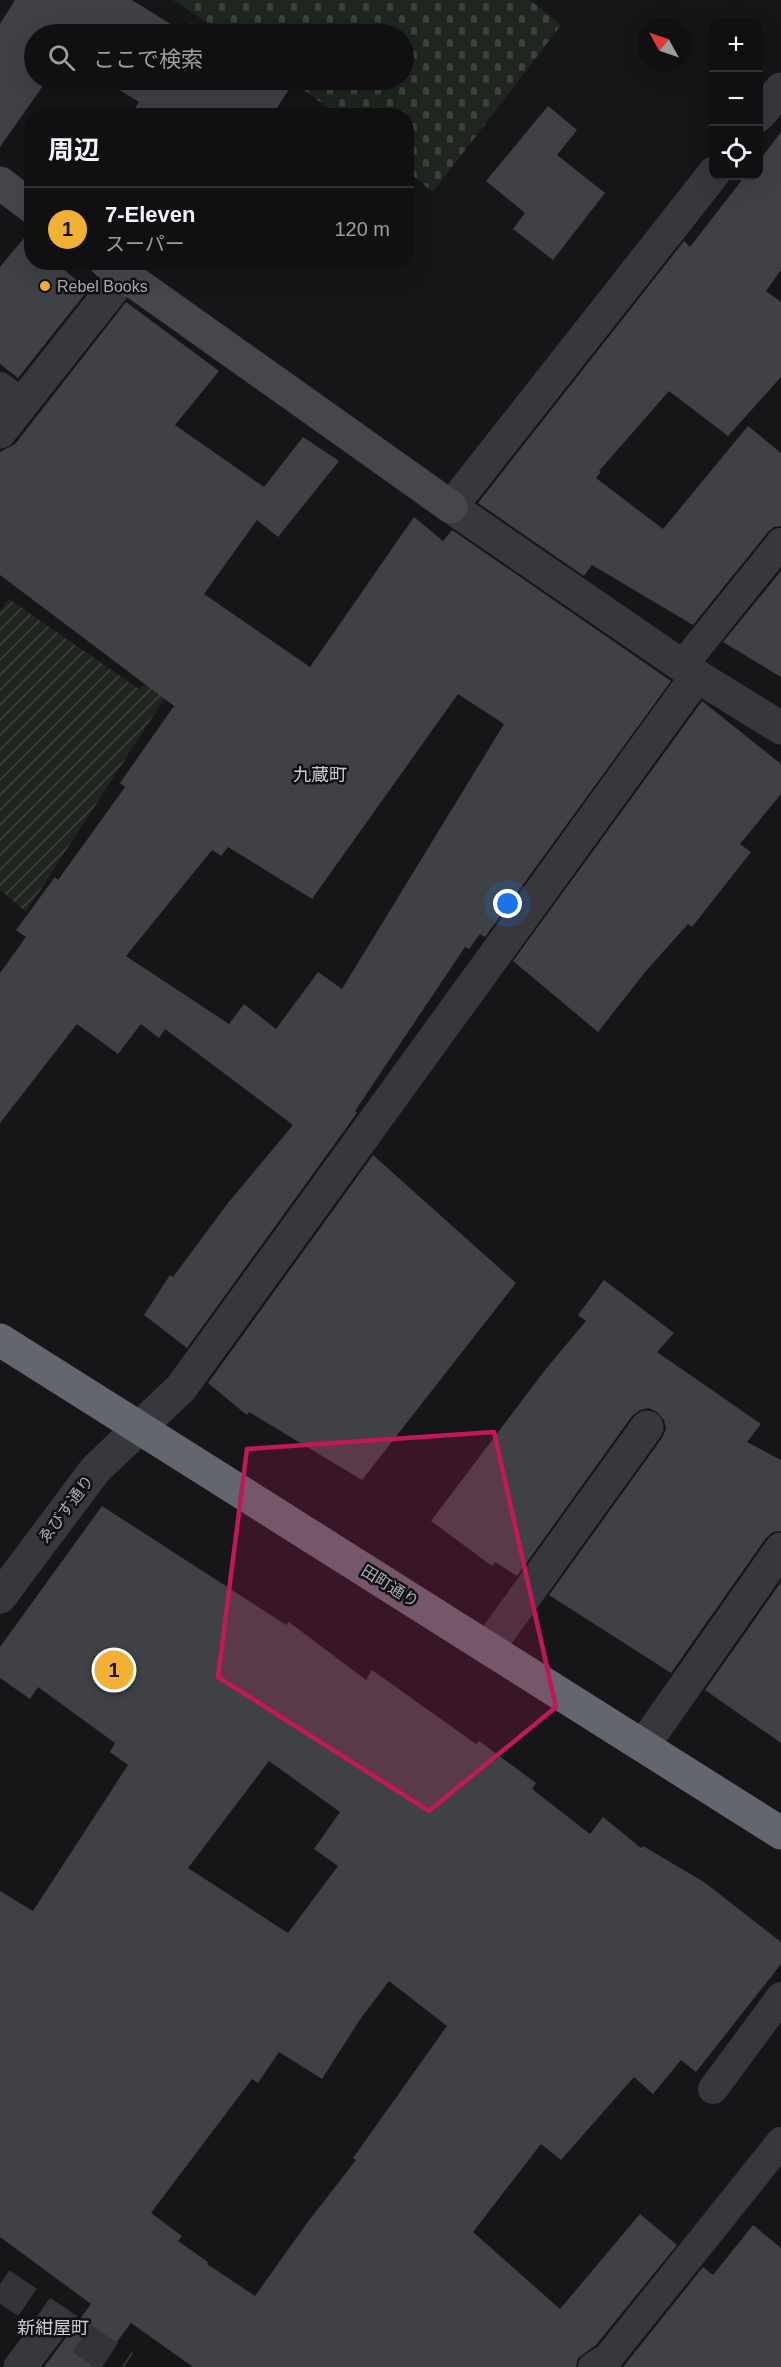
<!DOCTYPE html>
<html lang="ja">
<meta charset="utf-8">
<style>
:root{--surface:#101012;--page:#1e1e20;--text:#f1f3f6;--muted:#9c9d9f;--line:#303032;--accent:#f2b134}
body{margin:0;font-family:Arial,"Noto Sans JP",sans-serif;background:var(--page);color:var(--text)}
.controls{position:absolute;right:18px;top:18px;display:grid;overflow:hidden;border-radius:12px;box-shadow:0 6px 24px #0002}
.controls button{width:54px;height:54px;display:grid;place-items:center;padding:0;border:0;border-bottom:2px solid var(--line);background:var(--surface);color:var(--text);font:30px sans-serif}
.compass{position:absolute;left:637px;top:18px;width:54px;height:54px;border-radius:50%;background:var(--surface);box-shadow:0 6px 24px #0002;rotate:310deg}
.you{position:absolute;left:508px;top:904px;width:21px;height:21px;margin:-15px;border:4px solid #fff;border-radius:50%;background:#1a73e8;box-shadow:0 0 0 9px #1a73e833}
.badge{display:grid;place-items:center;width:39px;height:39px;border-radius:50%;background:var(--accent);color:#111;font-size:20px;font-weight:700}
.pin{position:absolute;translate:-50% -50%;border:3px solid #fff;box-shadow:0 2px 6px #0006}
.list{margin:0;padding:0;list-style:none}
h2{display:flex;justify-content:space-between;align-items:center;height:78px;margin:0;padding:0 24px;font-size:26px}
h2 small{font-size:20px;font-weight:400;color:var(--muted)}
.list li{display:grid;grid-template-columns:39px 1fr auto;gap:18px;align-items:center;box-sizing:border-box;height:84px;padding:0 24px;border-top:2px solid var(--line)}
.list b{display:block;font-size:22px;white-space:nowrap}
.list p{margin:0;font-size:20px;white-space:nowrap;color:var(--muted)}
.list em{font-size:20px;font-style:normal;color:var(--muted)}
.icon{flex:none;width:33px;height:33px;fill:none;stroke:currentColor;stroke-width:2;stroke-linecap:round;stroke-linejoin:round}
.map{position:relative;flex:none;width:781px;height:2367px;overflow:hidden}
.search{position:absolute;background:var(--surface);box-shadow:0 6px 24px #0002;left:24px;top:24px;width:390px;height:66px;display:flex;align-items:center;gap:15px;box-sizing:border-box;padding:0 21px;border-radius:33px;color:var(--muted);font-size:22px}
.panel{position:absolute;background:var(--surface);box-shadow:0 6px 24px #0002;left:24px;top:108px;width:390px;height:162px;border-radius:24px}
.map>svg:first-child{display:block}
.cemetery{fill:url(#cemetery-stones)}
.garden{fill:url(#garden-furrows)}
.building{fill:#404145;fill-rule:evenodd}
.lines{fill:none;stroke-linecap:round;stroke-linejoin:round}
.street-tunnel{stroke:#333438;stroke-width:33;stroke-dasharray:33 16;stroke-linecap:butt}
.lane{stroke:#37383d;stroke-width:30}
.street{stroke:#37383d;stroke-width:33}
.secondary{stroke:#45474d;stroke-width:33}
.highway{stroke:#63666e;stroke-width:33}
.marked{fill:#c2185b;fill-opacity:0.2;stroke:#c2185b;stroke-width:4.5;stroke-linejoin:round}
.poi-dot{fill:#f2b134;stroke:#111113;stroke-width:2}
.labels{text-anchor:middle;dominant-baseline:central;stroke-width:5;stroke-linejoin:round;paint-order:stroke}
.poi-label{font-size:16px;fill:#a8adb8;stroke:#111113;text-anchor:start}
.street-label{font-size:16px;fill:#a8adb8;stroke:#111113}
.neighbourhood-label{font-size:18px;fill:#c9ccd4;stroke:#111113}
</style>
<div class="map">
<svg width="781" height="2367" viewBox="0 0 781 2367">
<defs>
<pattern id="cemetery-stones" width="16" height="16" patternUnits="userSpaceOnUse" patternTransform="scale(1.5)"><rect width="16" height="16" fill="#1e261f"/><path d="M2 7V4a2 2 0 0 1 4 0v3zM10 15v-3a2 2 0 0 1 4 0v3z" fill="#3c433d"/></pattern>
<pattern id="garden-furrows" width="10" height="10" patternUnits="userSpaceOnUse" patternTransform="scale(1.5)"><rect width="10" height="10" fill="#1e261f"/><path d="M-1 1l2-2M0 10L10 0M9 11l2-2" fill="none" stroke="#3c433d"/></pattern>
</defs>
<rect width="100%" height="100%" fill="#161618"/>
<!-- cemetery -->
<path class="cemetery" d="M173 0H530L561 25 433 192 407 171 406 116 337 115 291 80H404V34H224Z"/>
<!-- garden -->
<path class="garden" d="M9 599 139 689 162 669 176 681 26 912 0 890V610Z"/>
<!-- building -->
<g class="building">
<path d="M15 0H132L185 33 191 23 209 34H34V80H47L0 147V24Z"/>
<path d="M103 80H281L291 86 272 116H130L139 102Z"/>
<path d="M548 106 577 130 557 155 605 193 553 260 513 229 525 213 486 181Z"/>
<path d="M781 132V270L766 291 781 302V377L728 436 669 391 599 471 601 472 596 478 663 529 748 426 781 453V526L774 527 768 532 693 625 592 565 584 576 478 503 684 241 690 247 745 176H759V161Z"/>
<path d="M25 237 32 243V262H55L88 290 18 378 0 364V267Z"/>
<path d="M126 302 219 371 175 425 264 487 303 437 339 461 278 537 257 520 204 594 310 667 414 517 443 541 452 530 671 681 485 937 480 934 469 949 465 947 355 1111 357 1113 187 1348 144 1315 170 1275 173 1277 228 1203 293 1125 165 1029 159 1038 141 1024 118 1054 77 1024 0 1123V973L26 937 16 930 55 877 58 880 125 787 120 783 174 706 0 575V452L15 444ZM458 694 504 724 342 989 318 972 276 1029 244 1004 229 1024 126 956 212 850 221 856 228 847 312 899Z"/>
<path d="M781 571V677L723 642Z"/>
<path d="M702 701 781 764V794L740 844 751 852 692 927 688 924 646 971 598 1032 513 961Z"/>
<path d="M373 1155 516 1283 362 1480 249 1412 247 1415 208 1383Z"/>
<path d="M604 1280 674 1333 657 1352 761 1424 747 1442 781 1460V1531L773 1532 766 1538 671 1673 549 1595 662 1438 666 1429 664 1420 657 1412 648 1408 640 1410 632 1416 517 1576 495 1562 492 1566 431 1521 545 1370 586 1321 578 1315Z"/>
<path d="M102 1506 286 1625 289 1622 366 1680 372 1670 476 1744 479 1741 536 1783 532 1789 590 1834 603 1817 641 1848 643 1846 704 1882 781 1942V1964L696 2072 681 2060 653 2094 634 2077 561 2160 541 2144 473 2232 560 2309 640 2214 677 2245 596 2345 578 2358 576 2367H193L131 2323 98 2367H44L91 2304 0 2237V1891L33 1911 128 1765 110 1752 115 1743 38 1687 30 1699 0 1678V1647ZM269 1761 340 1812 314 1849 338 1866 288 1933 188 1868ZM389 1981 447 2026 353 2158 356 2160 307 2223 255 2296 207 2264 208 2262 178 2241 182 2236 151 2213 252 2079 258 2083 279 2052 322 2079 359 2021Z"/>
<path d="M781 1582V1743L705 1690Z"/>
<path d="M753 2225 781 2248V2367H623L703 2267 713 2275Z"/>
</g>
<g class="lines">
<!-- street-tunnel -->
<path class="street-tunnel" d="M0 2284 124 2367"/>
<!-- lane -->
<g class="lane">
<path d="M0 387 23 404"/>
<path d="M682 666 781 543"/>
<path d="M713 2089 781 1997"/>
<path d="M593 2367 608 2358 781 2142"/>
</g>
<!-- street -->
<g class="street">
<path d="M758 116 781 89"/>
<path d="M714 173 451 507 697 676 781 728"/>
<path d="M0 432 123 276"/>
<path d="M0 1597 95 1470 181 1388 697 676"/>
<path d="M488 1648 647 1427"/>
<path d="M643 1746 781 1549"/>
<path d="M20 2367 55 2321"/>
</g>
<!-- secondary -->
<g class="secondary">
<path d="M0 183 32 207"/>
<path d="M106 262 451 507"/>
</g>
<!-- highway -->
<path class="highway" d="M0 1340 781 1833"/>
</g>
<!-- marked area -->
<path class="marked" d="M494 1432 556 1707 429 1811 218 1677 247 1449Z"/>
<!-- markers -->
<circle class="poi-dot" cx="45" cy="286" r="6"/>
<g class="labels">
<!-- poi labels -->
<g class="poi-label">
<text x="57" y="286">Rebel Books</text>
</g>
<!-- street labels -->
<g class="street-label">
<text transform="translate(66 1509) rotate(-53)">ゑびす通り</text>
<text transform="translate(390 1586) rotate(32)">田町通り</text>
</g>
<!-- neighbourhood labels -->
<g class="neighbourhood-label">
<text x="320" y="775">九蔵町</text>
<text x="53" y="2328">新紺屋町</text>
</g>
</g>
</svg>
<div class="controls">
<button>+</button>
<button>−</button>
<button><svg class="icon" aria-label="locate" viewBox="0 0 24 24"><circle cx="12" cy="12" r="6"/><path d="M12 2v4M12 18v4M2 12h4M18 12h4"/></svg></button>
</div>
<svg class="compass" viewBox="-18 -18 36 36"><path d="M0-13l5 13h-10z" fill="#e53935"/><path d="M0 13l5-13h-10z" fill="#9c9d9f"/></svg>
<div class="you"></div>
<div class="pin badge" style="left:114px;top:1670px">1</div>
<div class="search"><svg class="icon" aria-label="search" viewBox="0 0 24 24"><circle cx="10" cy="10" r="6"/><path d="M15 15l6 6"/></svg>ここで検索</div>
<section class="panel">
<h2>周辺<small></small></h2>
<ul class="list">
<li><span class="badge">1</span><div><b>7-Eleven</b><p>スーパー</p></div><em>120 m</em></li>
</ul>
</section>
</div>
